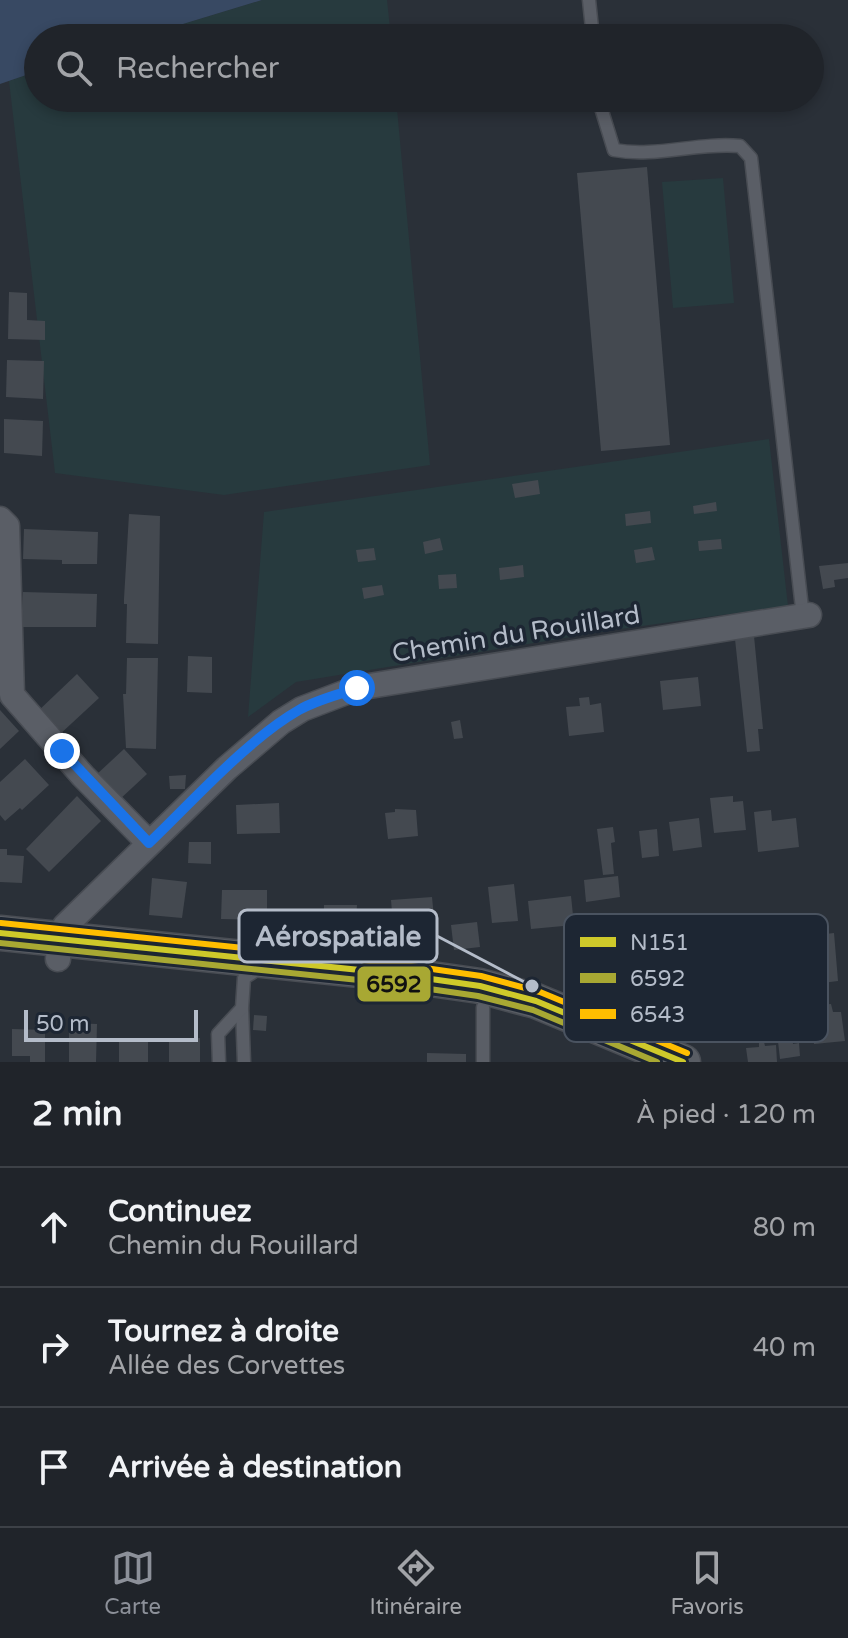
<!DOCTYPE html>
<html lang="fr">
<meta charset="utf-8">
<style>
:root{--surface:#20242a;--page:#2d3036;--text:#f1f3f6;--muted:#a2a4a8;--line:#3d4147;--accent:#8c9099}
body{margin:0;font-family:"Varela Round",sans-serif;background:var(--page);color:var(--text)}
.scale{position:absolute;left:24px;bottom:20px;width:174px;box-sizing:border-box;padding-left:8px;border:4px solid #b4bcc9;border-top:0;font-size:22px;line-height:28px;white-space:nowrap;color:#b4bcc9;-webkit-text-stroke:6px #1d2633;paint-order:stroke}
.stop{position:absolute;width:24px;height:24px;margin:-18px;border:6px solid #1a73e8;border-radius:50%;background:#fff}
.stop.end{background:#1a73e8;border-color:#fff;box-shadow:0 2px 8px #0008}
.list{margin:0;padding:0;list-style:none}
h2{display:flex;justify-content:space-between;align-items:center;height:104px;margin:0;padding:0 32px;font-size:34px}
h2 small{font-size:26px;font-weight:400;color:var(--muted)}
.list li{display:grid;grid-template-columns:52px 1fr auto;gap:24px;align-items:center;box-sizing:border-box;height:120px;padding:0 32px;border-top:2px solid var(--line)}
.list b{display:block;font-size:30px;white-space:nowrap}
.list p{margin:0;font-size:26px;white-space:nowrap;color:var(--muted)}
.list em{font-size:26px;font-style:normal;color:var(--muted)}
.icon{flex:none;width:44px;height:44px;fill:none;stroke:currentColor;stroke-width:2;stroke-linecap:round;stroke-linejoin:round}
.map{position:relative;flex:none;width:848px;height:1062px;overflow:hidden}
.search{position:absolute;background:var(--surface);box-shadow:0 4px 12px #0003;left:24px;right:24px;top:24px;height:88px;display:flex;align-items:center;gap:20px;box-sizing:border-box;padding:0 28px;border-radius:44px;color:var(--muted);font-size:30px}
.sheet{height:464px;background:var(--surface)}
nav{display:flex;justify-content:space-around;align-items:center;box-sizing:border-box;height:112px;border-top:2px solid var(--line);background:var(--surface);font-size:22px;color:var(--muted)}
nav a{display:grid;justify-items:center;gap:4px}
nav .on{color:var(--accent)}
.map>svg:first-child{display:block}
.green{fill:#273a3e}
.water{fill:#384963}
.building{fill:#444950}
.lines{fill:none;stroke-linecap:round;stroke-linejoin:round}
.service-casing{stroke:#484c53;stroke-width:15}
.minor-casing{stroke:#484c53;stroke-width:27}
.secondary-casing{stroke:#484c53;stroke-width:37}
.service{stroke:#5a5e66;stroke-width:12}
.minor{stroke:#5a5e66;stroke-width:24}
.secondary{stroke:#595d64;stroke-width:34}
.bus-1-casing{stroke:#1d2633;stroke-width:12}
.bus-2-casing{stroke:#1d2633;stroke-width:12}
.bus-3-casing{stroke:#1d2633;stroke-width:12}
.bus-1{stroke:#cec92a;stroke-width:6}
.bus-2{stroke:#a8a833;stroke-width:6}
.bus-3{stroke:#ffbe00;stroke-width:6}
.route{stroke:#1a73e8;stroke-width:10}
.labels{text-anchor:middle;dominant-baseline:central;stroke-width:7;stroke-linejoin:round;paint-order:stroke}
.street-label{font-size:26px;fill:#b4bcc9;stroke:#1d2633}
.key{fill:#1d2633;stroke:#4a5360;stroke-width:2}
.key-label{font-size:22px;fill:#b4bcc9}
.leader{fill:none;stroke:#b4bcc9;stroke-width:3}
.callout-dot{fill:#b4bcc9;stroke:#1d2633;stroke-width:3}
.callout{fill:#1d2633;stroke:#b4bcc9;stroke-width:3}
.callout-label{font-size:28px;text-anchor:middle;font-weight:bold;fill:#b4bcc9}
.line-badge{stroke:#1d2633;stroke-width:3}
.pale-badge-label{font-size:22px;text-anchor:middle;font-weight:bold;fill:#111}
</style>
<div class="map">
<svg width="848" height="1062" viewBox="0 0 848 1062">
<rect width="100%" height="100%" fill="#2a3038"/>
<!-- green -->
<g class="green">
<path d="M262 0H387L391 38H137Z"/>
<path d="M38 71V98H396L430 465 224 495 55 473 9 81Z"/>
<path d="M723 178 734 303 673 308 662 182Z"/>
<path d="M769 439 788 606 620 629 296 682 248 717 264 512Z"/>
</g>
<!-- water -->
<path class="water" d="M0 0H262L137 38H38V71L0 84Z"/>
<!-- building -->
<g class="building">
<path d="M647 167 670 445 601 451 577 173Z"/>
<path d="M9 292 27 293V320L45 321V340L8 339Z"/>
<path d="M7 360 44 361 43 399 6 397Z"/>
<path d="M4 419 43 421 42 456 4 453Z"/>
<path d="M538 480 540 494 515 498 512 484Z"/>
<path d="M716 502 717 511 694 514 693 506Z"/>
<path d="M650 511 651 523 626 526 625 514Z"/>
<path d="M129 514 160 516 158 644 126 643 127 604H124V599Z"/>
<path d="M24 529 98 532 97 564H62V560L23 559Z"/>
<path d="M440 538 443 550 425 554 423 542Z"/>
<path d="M721 539 722 549 699 551 698 541Z"/>
<path d="M652 547 655 560 636 563 634 550Z"/>
<path d="M374 548 376 560 358 562 356 550Z"/>
<path d="M848 563V578L834 580 835 587 823 589 819 566Z"/>
<path d="M523 565 524 577 500 580 499 568Z"/>
<path d="M456 574 457 588 439 589 438 575Z"/>
<path d="M382 585 384 595 364 599 362 588Z"/>
<path d="M23 592 97 594 96 627H22Z"/>
<path d="M754 636 763 729H758L760 751 747 752 735 639Z"/>
<path d="M188 656 212 657V693L187 692Z"/>
<path d="M127 658H158L156 749 126 748 123 694H126Z"/>
<path d="M77 674 99 698 58 736 36 713Z"/>
<path d="M698 677 701 706 663 710 660 681Z"/>
<path d="M589 697 590 705 601 703 604 732 569 736 566 707 580 706 579 698Z"/>
<path d="M0 710 19 731 0 749Z"/>
<path d="M460 720 463 738 454 739 451 722Z"/>
<path d="M124 749 147 774 119 800 96 775Z"/>
<path d="M25 759 49 785 22 810 20 808 5 821 0 815V782Z"/>
<path d="M186 775 185 789H170L169 776Z"/>
<path d="M77 796 101 821 49 872 26 849Z"/>
<path d="M733 796V802L743 801 746 830 714 833 710 798Z"/>
<path d="M279 803 280 833 237 834 236 805Z"/>
<path d="M395 809 416 810 418 836 388 839 385 813 395 812Z"/>
<path d="M771 810 772 821 796 818 799 847 758 852 754 812Z"/>
<path d="M699 818 702 847 673 851 669 822Z"/>
<path d="M613 827 615 842 611 843 614 874 603 875 597 829Z"/>
<path d="M657 829 659 856 642 858 639 831Z"/>
<path d="M189 842H211V864L188 863Z"/>
<path d="M0 849H7V855L24 856 22 883 0 882Z"/>
<path d="M618 876 620 897 586 902 584 880Z"/>
<path d="M152 878 187 882 182 918 149 915Z"/>
<path d="M514 884 518 921 492 923 488 887Z"/>
<path d="M222 890H267V920L221 919Z"/>
<path d="M571 896 574 925 531 929 528 901Z"/>
<path d="M432 897 436 939 407 941 406 936H394L391 900Z"/>
<path d="M324 905H357L356 923 324 922Z"/>
<path d="M477 922 480 947 454 950 451 925Z"/>
<path d="M834 933 838 981 822 983 817 935Z"/>
<path d="M831 1004 833 1012H841L845 1041 814 1044 812 1024 800 1026 798 1011 811 1010 812 1014 820 1013 819 1005Z"/>
<path d="M790 1013 793 1044 799 1043 800 1056 780 1059 775 1015Z"/>
<path d="M254 1015 267 1016 266 1031 253 1030Z"/>
<path d="M69 1023 97 1024 96 1062H69Z"/>
<path d="M12 1029 45 1030V1062H30V1056H12Z"/>
<rect x="119" y="1038" width="29" height="24"/>
<path d="M200 1038V1062H169V1039Z"/>
<path d="M764 1042 765 1046 776 1045 777 1062H748L746 1048 759 1047V1043Z"/>
<path d="M427 1053 466 1054V1062H427Z"/>
</g>
<g class="lines">
<!-- service casing -->
<g class="service-casing">
<g id="service">
<path d="M589 0 593 38"/>
<path d="M598 98 614 150C655 158 698 142 740 146L751 158 803 617"/>
<path d="M483 1007V1062"/>
<path d="M242 1008 244 1062"/>
<path d="M219 1062 218 1034 242 1008 244 978 261 967"/>
</g>
</g>
<!-- minor casing -->
<g class="minor-casing">
<g id="minor">
<path d="M0 519 7 526 12 695 83 776 149 843"/>
<path d="M58 959 60 934 65 926 227 768 281 722 302 709 357 688 809 615"/>
</g>
</g>
<!-- secondary casing -->
<g class="secondary-casing">
<path id="secondary" d="M0 933 389 973 480 986 536 1001 683 1062"/>
</g>
<!-- service -->
<use href="#service" class="service"/>
<!-- minor -->
<use href="#minor" class="minor"/>
<!-- secondary -->
<use href="#secondary" class="secondary"/>
<!-- bus-1 casing -->
<g class="bus-1-casing">
<path id="bus-1" d="M0 933 389 973 480 986 536 1001 683 1062"/>
</g>
<!-- bus-2 casing -->
<g class="bus-2-casing">
<path id="bus-2" d="M0 943 388 983 478 996 533 1010 657 1062"/>
</g>
<!-- bus-3 casing -->
<g class="bus-3-casing">
<path id="bus-3" d="M1 923 390 963 481 976 540 992 687 1053"/>
</g>
<!-- bus-1 -->
<use href="#bus-1" class="bus-1"/>
<!-- bus-2 -->
<use href="#bus-2" class="bus-2"/>
<!-- bus-3 -->
<use href="#bus-3" class="bus-3"/>
</g>
<g class="lines">
<!-- route -->
<path class="route" d="M62 751 149 843C192 802 248 739 299 710 316 700 338 695 357 688"/>
</g>
<g class="labels">
<!-- street labels -->
<g class="street-label">
<text transform="translate(516 634) rotate(-9)">Chemin du Rouillard</text>
</g>
</g>
<!-- legend -->
<rect x="564" y="914" width="264" height="128" rx="12" class="key"/>
<rect x="580" y="937" width="36" height="10" fill="#cec92a"/>
<rect x="580" y="973" width="36" height="10" fill="#a8a833"/>
<rect x="580" y="1009" width="36" height="10" fill="#ffbe00"/>
<g class="key-label">
<text x="630" y="950">N151</text>
<text x="630" y="986">6592</text>
<text x="630" y="1022">6543</text>
</g>
<!-- callouts -->
<path class="leader" d="M532 986L437 936"/>
<circle class="callout-dot" cx="532" cy="986" r="8"/>
<rect class="callout" x="239" y="910" width="198" height="52" rx="8"/>
<g class="callout-label">
<text x="338" y="946">Aérospatiale</text>
</g>
<rect class="line-badge" x="356" y="965" width="76" height="38" rx="8" fill="#a8a833"/>
<g class="pale-badge-label">
<text x="394" y="992">6592</text>
</g>
</svg>
<div class="scale">50 m</div>
<div class="stop" style="left:357px;top:688px"></div>
<div class="stop end" style="left:62px;top:751px"></div>
<div class="search"><svg class="icon" aria-label="search" viewBox="0 0 24 24"><circle cx="10" cy="10" r="6"/><path d="M15 15l6 6"/></svg>Rechercher</div>
</div>
<section class="sheet">
<h2>2 min<small>À pied · 120 m</small></h2>
<ul class="list">
<li><svg class="icon" aria-label="ahead" viewBox="0 0 24 24"><path d="M12 20V5M6 11l6-6 6 6"/></svg><div><b>Continuez</b><p>Chemin du Rouillard</p></div><em>80 m</em></li>
<li><svg class="icon" aria-label="right" viewBox="0 0 24 24"><path d="M7 20v-9h11M14 6l5 5-5 5"/></svg><div><b>Tournez à droite</b><p>Allée des Corvettes</p></div><em>40 m</em></li>
<li><svg class="icon" aria-label="arrive" viewBox="0 0 24 24"><path d="M6 21V4h12l-3 4 3 4H6"/></svg><div><b>Arrivée à destination</b></div></li>
</ul>
</section>
<nav>
<a class="on"><svg class="icon" aria-label="map" viewBox="0 0 24 24"><path d="M3 6l6-2 6 2 6-2v14l-6 2-6-2-6 2zM9 4v14M15 6v14"/></svg>Carte</a>
<a><svg class="icon" aria-label="directions" viewBox="0 0 24 24"><path d="M12 3l9 9-9 9-9-9zM9 14v-3h6M13 9l2 2-2 2"/></svg>Itinéraire</a>
<a><svg class="icon" aria-label="saved" viewBox="0 0 24 24"><path d="M7 4h10v16l-5-4-5 4z"/></svg>Favoris</a>
</nav>
